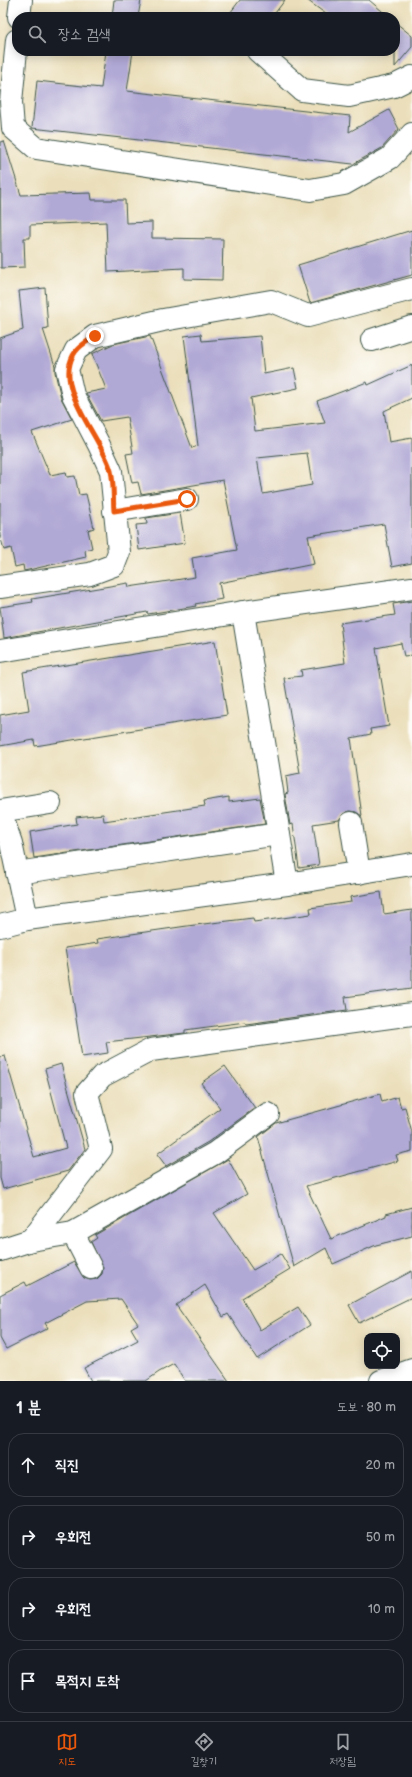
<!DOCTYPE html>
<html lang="ko">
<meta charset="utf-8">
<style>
:root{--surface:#171b24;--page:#20242c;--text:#f1f3f6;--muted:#9ea1a6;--line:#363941;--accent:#ea580c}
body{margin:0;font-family:"Balsamiq Sans","Poor Story",sans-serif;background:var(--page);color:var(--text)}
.controls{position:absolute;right:12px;bottom:12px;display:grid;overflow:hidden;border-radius:8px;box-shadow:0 2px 10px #0003}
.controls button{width:36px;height:36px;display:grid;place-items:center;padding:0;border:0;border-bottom:1px solid var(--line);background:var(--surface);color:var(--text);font:20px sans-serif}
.stop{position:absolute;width:12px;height:12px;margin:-9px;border:3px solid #ea580c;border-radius:50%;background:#fff}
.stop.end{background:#ea580c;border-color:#fff;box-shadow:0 1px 4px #0008}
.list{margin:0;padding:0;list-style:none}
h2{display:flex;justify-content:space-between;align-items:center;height:52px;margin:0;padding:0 16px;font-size:17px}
h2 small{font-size:13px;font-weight:400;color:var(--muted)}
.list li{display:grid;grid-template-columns:26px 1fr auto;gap:12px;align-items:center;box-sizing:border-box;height:64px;margin:0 8px 8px;padding:0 8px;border:1px solid var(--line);border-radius:16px}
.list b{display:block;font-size:15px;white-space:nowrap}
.list em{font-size:13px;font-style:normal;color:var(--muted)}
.icon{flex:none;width:22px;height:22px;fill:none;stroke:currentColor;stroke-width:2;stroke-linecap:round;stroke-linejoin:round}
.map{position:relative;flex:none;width:412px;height:1381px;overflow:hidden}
.search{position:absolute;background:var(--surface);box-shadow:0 2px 10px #0003;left:12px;right:12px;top:12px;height:44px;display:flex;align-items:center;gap:10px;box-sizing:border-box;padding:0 14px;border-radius:16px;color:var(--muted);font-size:15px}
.sheet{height:340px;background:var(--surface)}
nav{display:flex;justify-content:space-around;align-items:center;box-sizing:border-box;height:56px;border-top:1px solid var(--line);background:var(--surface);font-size:11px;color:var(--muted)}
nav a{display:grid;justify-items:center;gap:2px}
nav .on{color:var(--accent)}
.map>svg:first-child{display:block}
.building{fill:#b0a8d5;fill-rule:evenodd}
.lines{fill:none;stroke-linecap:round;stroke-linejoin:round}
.minor-casing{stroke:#3e5548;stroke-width:24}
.minor{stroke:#fff;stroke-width:22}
.route{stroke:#ea580c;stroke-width:5}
</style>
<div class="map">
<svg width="412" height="1381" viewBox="0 0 412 1381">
<rect width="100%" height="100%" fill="#fdfcf7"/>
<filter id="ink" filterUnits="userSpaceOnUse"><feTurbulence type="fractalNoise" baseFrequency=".025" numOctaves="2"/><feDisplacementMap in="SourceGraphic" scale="8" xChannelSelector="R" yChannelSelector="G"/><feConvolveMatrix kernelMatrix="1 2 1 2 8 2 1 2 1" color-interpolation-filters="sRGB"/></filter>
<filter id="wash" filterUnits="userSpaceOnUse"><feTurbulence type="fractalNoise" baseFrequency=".012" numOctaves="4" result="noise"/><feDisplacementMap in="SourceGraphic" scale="16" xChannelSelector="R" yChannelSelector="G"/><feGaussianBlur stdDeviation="0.9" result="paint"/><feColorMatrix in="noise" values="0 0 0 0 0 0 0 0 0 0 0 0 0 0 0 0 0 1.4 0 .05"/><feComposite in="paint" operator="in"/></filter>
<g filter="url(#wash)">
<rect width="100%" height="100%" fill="#ebdfbb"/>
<g id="blocks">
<!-- building -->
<g class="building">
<path d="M114 0H141L138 17H112Z"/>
<path d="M240 0H285L272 17H227Z"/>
<path d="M307 0H369L389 17H330Z"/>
<path d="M395 22 412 36V47L395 67Z"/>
<path d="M106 51H133L127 91 350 116 349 132 389 110 399 129 382 148 353 164 32 128 37 81 101 88Z"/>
<path d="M4 141 21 195 91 193 92 200H125L126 223 152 222V238L223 239 222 280 184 279V268L108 272 106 222 30 225V238H24L25 267 1 268 0 142Z"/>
<path d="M412 230V275L310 303 298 265Z"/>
<path d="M45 288 48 328 43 329 55 366V372L61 398 72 419 32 432 50 475 66 472 67 477 75 476 79 495 86 494 94 528 88 530 92 548 85 550 86 557 24 571 23 565 15 567 11 548 4 550 0 535V338L23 330 19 291Z"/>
<path d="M201 334 202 341 260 336 264 374 294 368 298 388 251 398 255 431 325 423 317 401 367 382 368 385 412 365V398L384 411 389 442 412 438V563L392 567 384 524 308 536 314 564 219 583 222 599 195 604 196 606 148 614 147 612 4 638 0 607 33 602 32 599 128 583 129 587 195 577 192 558 237 550 223 480 141 494 138 482 132 483 126 454 133 453 127 417 101 421 86 393 106 389 92 354 113 344 150 336 192 448 198 446 184 336ZM307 453 312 485 263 494 257 458Z"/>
<path d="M180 513 185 543 139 550 136 525 147 524 146 518Z"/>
<path d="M412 601V655L404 656 401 643 376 648 389 726 370 729 371 734 351 738 362 816 356 812 349 811 343 814 339 820 313 824 319 865 299 868 293 824 290 825 285 794 288 793 286 776 300 773 284 678 302 676 301 670 345 663 340 623 395 615 393 604Z"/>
<path d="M215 641 227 715 35 746 34 740 0 746V715L29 710 23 672Z"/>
<path d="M229 797V802L260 798 265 824 34 858 30 832 77 824 76 817 103 814 104 821 205 806 204 801Z"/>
<path d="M381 892 384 914 412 910V988L345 997 347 1010 246 1024 245 1022 185 1030V1033L106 1042 108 1053 82 1057 65 948 98 943 97 939 187 926 253 918 254 922 311 914 310 908 351 902 350 897Z"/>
<path d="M5 1056 34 1157 66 1148 45 1069 61 1064 85 1149 68 1171 3 1189 0 1178V1057Z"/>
<path d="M225 1066 255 1108 208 1142 166 1166 157 1154 220 1108 201 1083Z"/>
<path d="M380 1094 382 1102 398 1097 401 1108 405 1107 412 1132V1151L396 1155 398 1161 306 1186 331 1239 386 1216V1214L412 1207V1236L376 1245 333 1264 326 1248 294 1267 258 1137 276 1123Z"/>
<path d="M228 1159 247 1194 214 1213 253 1270 281 1254 290 1269 242 1298 260 1330 298 1307 310 1325 257 1359 228 1314 223 1317 205 1285 176 1305 229 1381H185L174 1364 159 1372 146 1381H91L84 1368 138 1340 131 1328 138 1324 121 1299 87 1301 45 1323 48 1328 6 1349 0 1338V1295L25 1282 27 1286 74 1262 84 1278 90 1280 97 1279 102 1274 103 1268 91 1242 97 1238 95 1235Z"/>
<path d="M412 1271V1297L359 1323 349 1305Z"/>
</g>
</g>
</g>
<g filter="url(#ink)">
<use href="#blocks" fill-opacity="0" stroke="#3e5548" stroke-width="1"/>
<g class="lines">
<!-- minor casing -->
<g class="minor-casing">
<g id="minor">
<path d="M19 17 21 0"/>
<path d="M17 40 11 102 13 128 36 148 310 190 344 184 390 158 412 134"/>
<path d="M258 51 302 90 349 96 394 86 412 77"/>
<path d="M372 340 412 327"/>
<path d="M114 511 187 499"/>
<path d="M0 587 90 574 114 565 119 552 111 471 99 445 73 395 67 369 76 350 95 336 163 320 271 301 308 316 412 289"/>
<path d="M243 612 287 884"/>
<path d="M0 651 243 612 412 588"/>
<path d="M0 811 11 843 27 919"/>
<path d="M0 811 50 803"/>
<path d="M351 823 359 873"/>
<path d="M17 873 279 834"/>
<path d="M0 926 27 919 287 884 412 864"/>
<path d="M73 1233 91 1268"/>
<path d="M31 1240 101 1149 87 1093 102 1076 151 1050 412 1014"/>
<path d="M0 1250 31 1240 73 1233 215 1153 268 1114"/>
<path d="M381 1381 412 1370"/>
</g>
</g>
<!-- minor -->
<use href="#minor" class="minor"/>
</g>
</g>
<g class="lines" filter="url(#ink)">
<!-- route -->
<path class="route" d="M95 336C90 340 80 345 76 351 50 385 102 437 111 471 114 483 113 498 114 511L187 499"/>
</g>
</svg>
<div class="controls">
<button><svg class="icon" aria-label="locate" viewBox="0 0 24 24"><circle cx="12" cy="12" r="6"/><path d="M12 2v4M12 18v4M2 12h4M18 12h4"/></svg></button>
</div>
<div class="stop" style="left:187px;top:499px"></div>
<div class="stop end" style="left:95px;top:336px"></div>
<div class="search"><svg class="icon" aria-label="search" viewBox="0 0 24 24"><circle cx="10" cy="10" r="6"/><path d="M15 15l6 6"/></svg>장소 검색</div>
</div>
<section class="sheet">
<h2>1 분<small>도보 · 80 m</small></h2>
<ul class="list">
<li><svg class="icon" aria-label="ahead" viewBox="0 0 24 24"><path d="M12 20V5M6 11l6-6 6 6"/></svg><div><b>직진</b></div><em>20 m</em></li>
<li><svg class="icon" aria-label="right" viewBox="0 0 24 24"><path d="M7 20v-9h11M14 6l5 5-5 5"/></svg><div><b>우회전</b></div><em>50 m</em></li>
<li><svg class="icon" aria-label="right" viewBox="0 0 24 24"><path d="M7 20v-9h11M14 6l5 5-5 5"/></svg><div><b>우회전</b></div><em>10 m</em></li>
<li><svg class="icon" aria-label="arrive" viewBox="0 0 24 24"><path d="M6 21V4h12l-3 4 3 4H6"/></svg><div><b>목적지 도착</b></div></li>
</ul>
</section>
<nav>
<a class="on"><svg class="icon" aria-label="map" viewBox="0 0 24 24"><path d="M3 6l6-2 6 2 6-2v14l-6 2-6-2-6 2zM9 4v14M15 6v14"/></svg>지도</a>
<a><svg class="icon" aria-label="directions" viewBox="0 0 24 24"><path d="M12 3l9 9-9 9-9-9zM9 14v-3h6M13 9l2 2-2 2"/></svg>길찾기</a>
<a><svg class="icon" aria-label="saved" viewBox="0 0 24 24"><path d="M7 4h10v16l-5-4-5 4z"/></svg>저장됨</a>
</nav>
